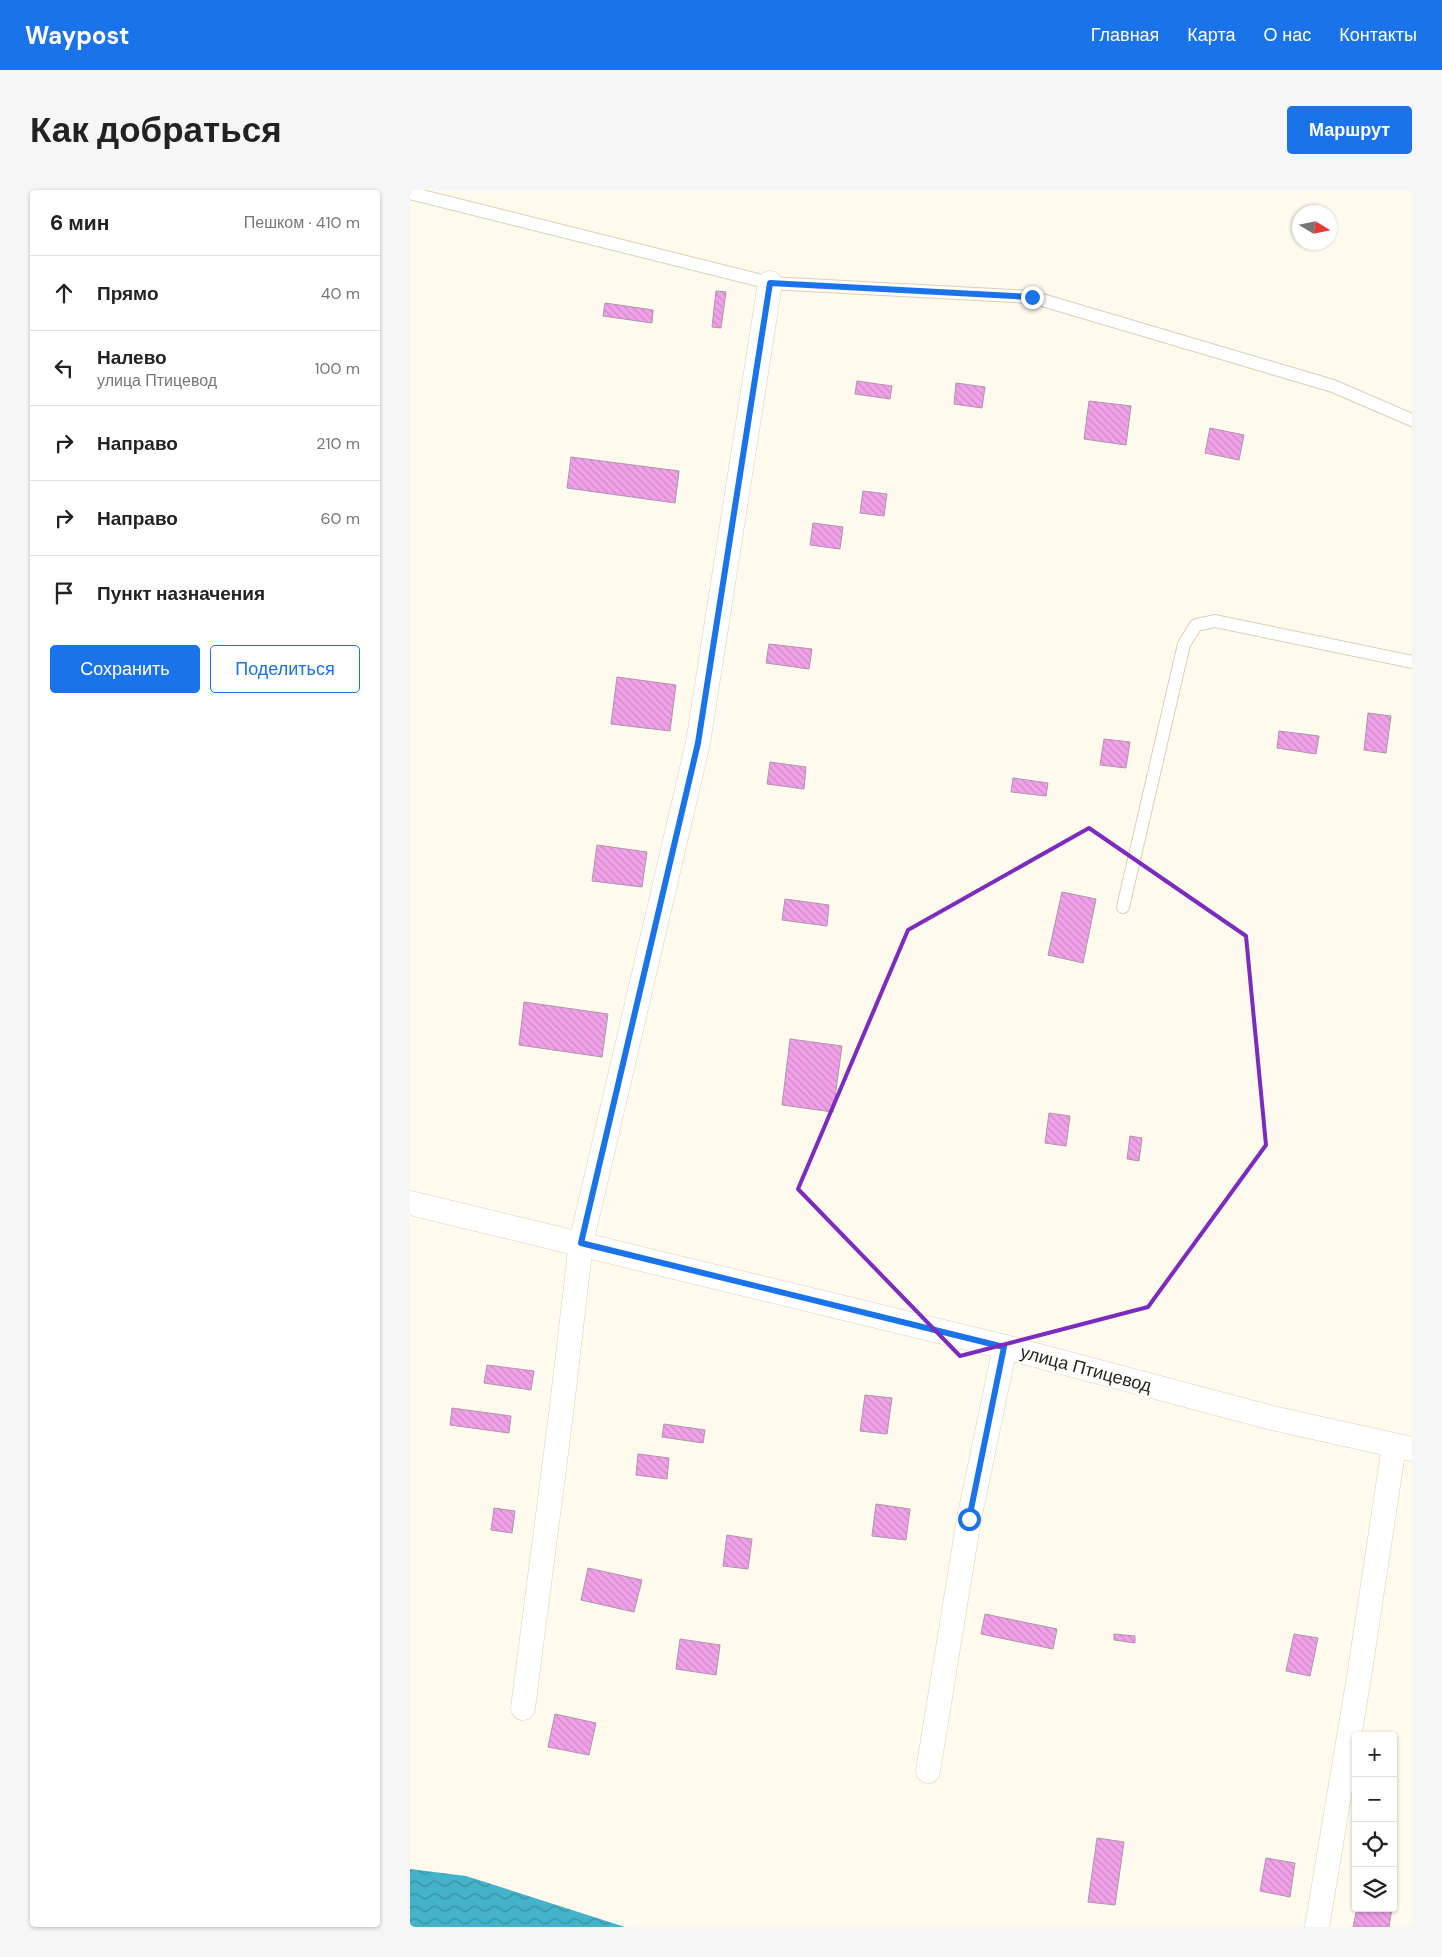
<!DOCTYPE html>
<html lang="ru">
<meta charset="utf-8">
<style>
:root{--surface:#fff;--page:#f6f6f6;--text:#222;--muted:#767676;--line:#e0e0e0;--accent:#1a73e8}
body{margin:0;font-family:"DM Sans",sans-serif;background:var(--page);color:var(--text)}
.controls{position:absolute;right:15px;bottom:15px;display:grid;overflow:hidden;border-radius:5px;box-shadow:0 1px 4px #0004}
.controls button{width:45px;height:45px;display:grid;place-items:center;padding:0;border:0;border-bottom:1px solid var(--line);background:var(--surface);color:var(--text);font:25px sans-serif}
.compass{position:absolute;left:882px;top:15px;width:45px;height:45px;border-radius:50%;background:var(--surface);box-shadow:0 1px 4px #0004;rotate:100deg}
.stop{position:absolute;width:15px;height:15px;margin:-11px;border:4px solid #1a73e8;border-radius:50%;background:#fff}
.stop.end{background:#1a73e8;border-color:#fff;box-shadow:0 1px 5px #0008}
.list{margin:0;padding:0;list-style:none}
h2{display:flex;justify-content:space-between;align-items:center;height:65px;margin:0;padding:0 20px;font-size:21px}
h2 small{font-size:16px;font-weight:400;color:var(--muted)}
.list li{display:grid;grid-template-columns:32px 1fr auto;gap:15px;align-items:center;box-sizing:border-box;height:75px;padding:0 20px;border-top:1px solid var(--line)}
.list b{display:block;font-size:19px;white-space:nowrap}
.list p{margin:0;font-size:16px;white-space:nowrap;color:var(--muted)}
.list em{font-size:16px;font-style:normal;color:var(--muted)}
.actions{display:flex;gap:10px;padding:15px 20px}
.actions a{flex:1;padding:11px 0;border:1px solid var(--accent);border-radius:5px;text-align:center;font-size:18px;color:var(--accent)}
.actions .main{background:var(--accent);color:#fff}
.icon{flex:none;width:28px;height:28px;fill:none;stroke:currentColor;stroke-width:2;stroke-linecap:round;stroke-linejoin:round}
.map{position:relative;flex:none;width:1002px;height:1737px;overflow:hidden;border-radius:5px}
header{display:flex;align-items:center;gap:30px;box-sizing:border-box;height:70px;padding:0 25px;background:var(--accent);color:#fff}
header strong{font-size:24px}
nav{display:flex;gap:28px;margin-inline-start:auto;font-size:18px}
.intro{display:flex;align-items:center;justify-content:space-between;box-sizing:border-box;height:120px;padding:0 30px}
h1{margin:0;font-size:35px}
.button{padding:12px 22px;border-radius:5px;background:var(--accent);color:#fff;font-size:18px;font-weight:700}
main{display:flex;gap:30px;padding:0 30px}
aside{flex:1;background:var(--surface);border-radius:5px;box-shadow:0 1px 4px #0004}
.map>svg:first-child{display:block}
.water{fill:url(#water-waves)}
.building{fill:url(#building-back-hatch);stroke:#ad96aa}
.lines{fill:none;stroke-linecap:round;stroke-linejoin:round}
.service-casing{stroke:#dbd0b5;stroke-width:14}
.minor-casing{stroke:#dbd0b5;stroke-width:25}
.service{stroke:#fff;stroke-width:12}
.minor{stroke:#fff;stroke-width:24}
.route{stroke:#1a73e8;stroke-width:6}
.marked{fill:none;stroke:#7b2cbf;stroke-width:4;stroke-linejoin:round}
.labels{text-anchor:middle;dominant-baseline:central;stroke-width:5;stroke-linejoin:round;paint-order:stroke}
.street-label{font-size:18px;fill:#29251b;stroke:#fff}
</style>
<header>
<strong>Waypost</strong>
<nav><a>Главная</a><a>Карта</a><a>О нас</a><a>Контакты</a></nav>
</header>
<div class="intro"><h1>Как добраться</h1><a class="button">Маршрут</a></div>
<main>
<aside>
<h2>6 мин<small>Пешком · 410 m</small></h2>
<ul class="list">
<li><svg class="icon" aria-label="ahead" viewBox="0 0 24 24"><path d="M12 20V5M6 11l6-6 6 6"/></svg><div><b>Прямо</b></div><em>40 m</em></li>
<li><svg class="icon" aria-label="left" viewBox="0 0 24 24"><path d="M17 20v-9H6M10 6l-5 5 5 5"/></svg><div><b>Налево</b><p>улица Птицевод</p></div><em>100 m</em></li>
<li><svg class="icon" aria-label="right" viewBox="0 0 24 24"><path d="M7 20v-9h11M14 6l5 5-5 5"/></svg><div><b>Направо</b></div><em>210 m</em></li>
<li><svg class="icon" aria-label="right" viewBox="0 0 24 24"><path d="M7 20v-9h11M14 6l5 5-5 5"/></svg><div><b>Направо</b></div><em>60 m</em></li>
<li><svg class="icon" aria-label="arrive" viewBox="0 0 24 24"><path d="M6 21V4h12l-3 4 3 4H6"/></svg><div><b>Пункт назначения</b></div></li>
</ul>
<div class="actions"><a class="main">Сохранить</a><a>Поделиться</a></div>
</aside>
<div class="map">
<svg width="1002" height="1737" viewBox="0 0 1002 1737">
<defs>
<pattern id="water-waves" width="16" height="10" patternUnits="userSpaceOnUse" patternTransform="scale(1.25)"><rect width="16" height="10" fill="#44b2c9"/><path d="M0 5q4-4 8 0t8 0" fill="none" stroke="#3991a2"/></pattern>
<pattern id="building-back-hatch" width="6" height="6" patternUnits="userSpaceOnUse" patternTransform="scale(1.25)"><rect width="6" height="6" fill="#f0a1e8"/><path d="M-1 5l2 2M0 0l6 6M5-1l2 2" fill="none" stroke="#ce8ac6"/></pattern>
</defs>
<rect width="100%" height="100%" fill="#fefaee"/>
<!-- water -->
<path class="water" d="M0 1679 56 1686 215 1737H0Z"/>
<!-- building -->
<g class="building">
<path d="M306 101 316 102 311 138 302 137Z"/>
<path d="M195 113 243 120 242 133 193 126Z"/>
<path d="M447 191 482 196 480 209 445 204Z"/>
<path d="M546 193 575 197 572 218 544 214Z"/>
<path d="M679 211 721 216 716 255 674 249Z"/>
<path d="M800 238 834 245 829 270 795 263Z"/>
<path d="M161 267 269 281 265 313 157 298Z"/>
<path d="M453 301 477 304 474 326 450 323Z"/>
<path d="M403 333 433 337 430 359 400 355Z"/>
<path d="M359 454 402 459 399 479 356 473Z"/>
<path d="M207 487 266 495 260 541 201 534Z"/>
<path d="M958 523 981 526 976 563 954 560Z"/>
<path d="M869 541 909 546 906 564 867 558Z"/>
<path d="M694 549 720 552 716 578 690 575Z"/>
<path d="M360 572 396 577 394 599 357 594Z"/>
<path d="M603 588 638 593 636 606 601 602Z"/>
<path d="M187 655 237 662 232 697 182 691Z"/>
<path d="M652 702 686 709 673 773 638 765Z"/>
<path d="M375 709 419 715 417 736 372 730Z"/>
<path d="M114 812 198 824 192 867 109 855Z"/>
<path d="M380 849 432 856 423 922 372 915Z"/>
<path d="M639 923 660 926 656 956 635 953Z"/>
<path d="M720 946 732 948 729 971 717 969Z"/>
<path d="M77 1175 124 1181 121 1200 74 1193Z"/>
<path d="M455 1205 482 1208 477 1244 450 1241Z"/>
<path d="M42 1218 101 1226 99 1243 40 1235Z"/>
<path d="M254 1234 295 1240 293 1253 252 1247Z"/>
<path d="M228 1264 259 1268 257 1289 226 1285Z"/>
<path d="M466 1314 500 1319 496 1350 462 1346Z"/>
<path d="M84 1318 105 1321 102 1343 81 1340Z"/>
<path d="M317 1345 342 1349 338 1379 313 1376Z"/>
<path d="M178 1378 232 1390 224 1422 171 1410Z"/>
<path d="M575 1424 647 1439 643 1459 571 1444Z"/>
<path d="M704 1444 725 1446V1453L704 1450Z"/>
<path d="M884 1444 908 1448 900 1486 876 1481Z"/>
<path d="M270 1449 310 1455 306 1485 266 1479Z"/>
<path d="M145 1524 186 1533 179 1565 138 1557Z"/>
<path d="M687 1648 714 1652 705 1715 678 1712Z"/>
<path d="M856 1668 885 1673 880 1707 850 1701Z"/>
<path d="M947 1718H982L979 1737H943Z"/>
</g>
<g class="lines">
<!-- service casing -->
<g class="service-casing">
<g id="service">
<path d="M0 3 360 93 622 107 923 196 1002 230"/>
<path d="M713 717 774 454 786 435 805 431 1002 472"/>
</g>
</g>
<!-- minor casing -->
<g class="minor-casing">
<g id="minor">
<path d="M0 1013 595 1157 862 1228 1002 1259"/>
<path d="M113 1518 151 1224 171 1053 288 553 360 93"/>
<path d="M518 1581 559 1329 595 1157"/>
<path d="M907 1737 949 1487 984 1256"/>
</g>
</g>
<!-- service -->
<use href="#service" class="service"/>
<!-- minor -->
<use href="#minor" class="minor"/>
</g>
<g class="lines">
<!-- route -->
<path class="route" d="M559 1329 594 1157 171 1053 288 553 360 93 622 107"/>
</g>
<!-- marked area -->
<path class="marked" d="M679 638 836 746 856 955 738 1117 550 1166 388 999 498 740Z"/>
<g class="labels">
<!-- street labels -->
<g class="street-label">
<text transform="translate(676 1179) rotate(15)">улица Птицевод</text>
</g>
</g>
</svg>
<div class="controls">
<button>+</button>
<button>−</button>
<button><svg class="icon" aria-label="locate" viewBox="0 0 24 24"><circle cx="12" cy="12" r="6"/><path d="M12 2v4M12 18v4M2 12h4M18 12h4"/></svg></button>
<button><svg class="icon" aria-label="layers" viewBox="0 0 24 24"><path d="M12 4l9 5-9 5-9-5zM3 14l9 5 9-5"/></svg></button>
</div>
<svg class="compass" viewBox="-18 -18 36 36"><path d="M0-13l5 13h-10z" fill="#e53935"/><path d="M0 13l5-13h-10z" fill="#767676"/></svg>
<div class="stop" style="left:559px;top:1329px"></div>
<div class="stop end" style="left:622px;top:107px"></div>
</div>
</main>
